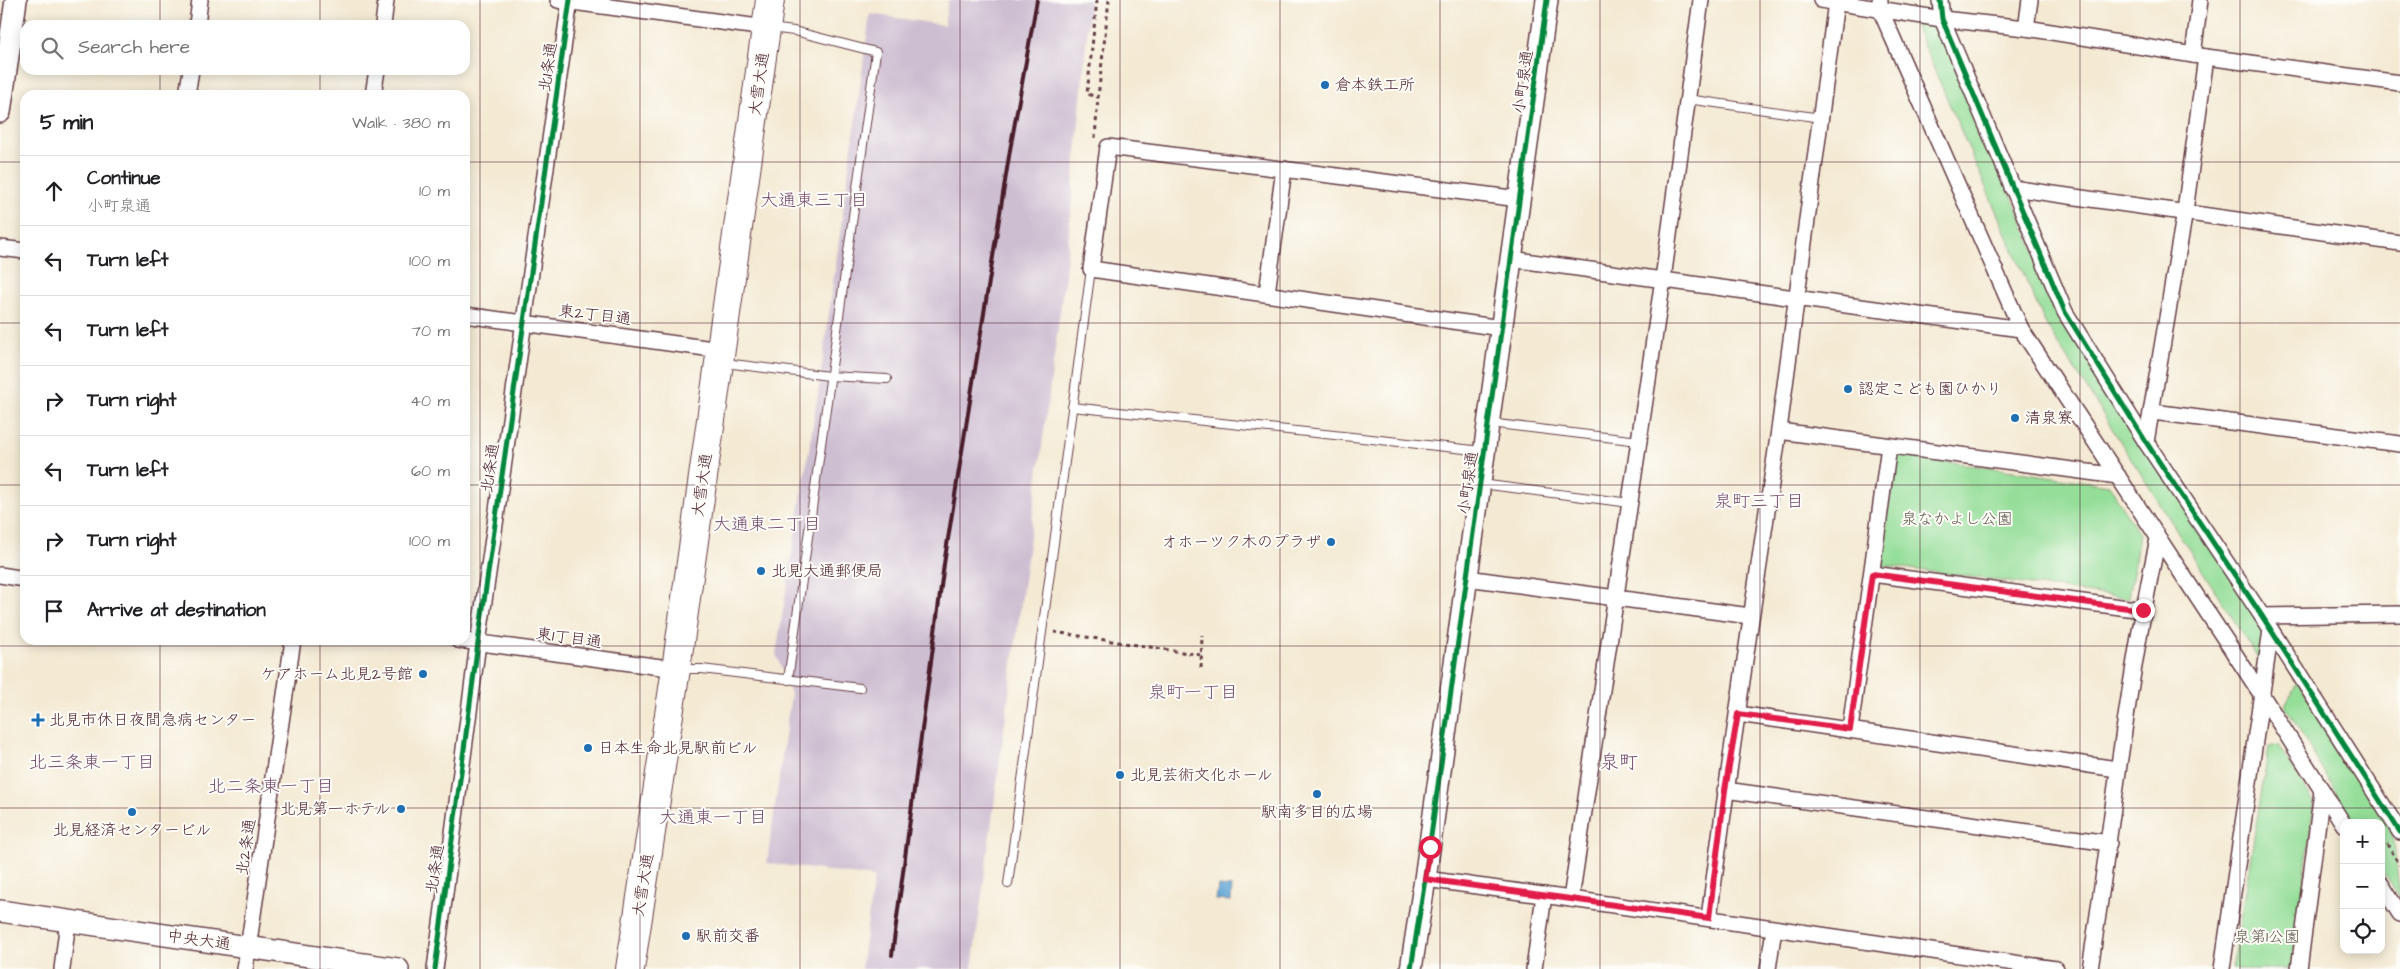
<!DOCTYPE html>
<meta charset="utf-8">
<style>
:root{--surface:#fff;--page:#f6f6f6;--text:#202124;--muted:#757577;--line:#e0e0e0}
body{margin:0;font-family:"Architects Daughter","Klee One",sans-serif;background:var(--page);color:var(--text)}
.controls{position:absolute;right:15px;bottom:15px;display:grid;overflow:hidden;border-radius:10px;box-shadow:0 2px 12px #0003}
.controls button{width:45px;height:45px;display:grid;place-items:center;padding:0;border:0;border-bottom:1px solid var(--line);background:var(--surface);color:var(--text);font:25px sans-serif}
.stop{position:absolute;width:15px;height:15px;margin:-11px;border:4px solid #e11d48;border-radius:50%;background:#fff}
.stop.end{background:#e11d48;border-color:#fff;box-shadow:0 1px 5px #0008}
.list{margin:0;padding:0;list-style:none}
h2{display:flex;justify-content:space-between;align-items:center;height:65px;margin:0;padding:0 20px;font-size:21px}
h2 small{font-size:16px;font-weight:400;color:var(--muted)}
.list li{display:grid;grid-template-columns:32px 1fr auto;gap:15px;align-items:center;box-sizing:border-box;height:70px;padding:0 20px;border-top:1px solid var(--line)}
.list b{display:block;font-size:19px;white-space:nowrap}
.list p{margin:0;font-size:16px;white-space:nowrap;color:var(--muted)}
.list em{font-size:16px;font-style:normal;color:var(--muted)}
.icon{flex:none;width:28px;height:28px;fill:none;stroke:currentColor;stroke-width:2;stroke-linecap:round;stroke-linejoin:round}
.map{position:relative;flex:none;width:2400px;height:969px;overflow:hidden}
.search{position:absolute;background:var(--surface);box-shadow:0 2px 12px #0003;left:20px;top:20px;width:450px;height:55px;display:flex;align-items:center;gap:12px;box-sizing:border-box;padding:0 18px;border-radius:15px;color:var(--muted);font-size:19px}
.panel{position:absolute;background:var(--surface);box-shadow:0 2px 12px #0003;left:20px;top:90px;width:450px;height:555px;border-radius:15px}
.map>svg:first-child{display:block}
.industrial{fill:#cebed1}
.green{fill:#95de99;stroke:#707e62}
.water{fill:#5fa5d5;stroke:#546280}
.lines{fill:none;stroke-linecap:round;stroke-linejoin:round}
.lane-casing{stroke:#643d44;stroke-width:10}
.street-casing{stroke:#643d44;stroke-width:18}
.secondary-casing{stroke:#643d44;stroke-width:24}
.highway-casing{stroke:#643d44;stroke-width:30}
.path{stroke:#643d44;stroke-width:3;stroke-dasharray:4 4;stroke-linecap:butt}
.lane{stroke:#fff;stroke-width:8}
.street{stroke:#fff;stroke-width:15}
.secondary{stroke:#fff;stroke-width:21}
.highway{stroke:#fff;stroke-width:28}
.rail{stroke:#4a1f2b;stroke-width:4}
.cycleway-casing{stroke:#fdfcf7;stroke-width:8}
.cycleway{stroke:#00873e;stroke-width:5}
.route{stroke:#e11d48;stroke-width:6}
.grid{fill:none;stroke:#4a1f2b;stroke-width:1;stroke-opacity:0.55}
.poi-dot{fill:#1f6fb2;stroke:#fdfcf7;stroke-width:2}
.labels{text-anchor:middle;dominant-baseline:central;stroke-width:4;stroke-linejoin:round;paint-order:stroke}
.street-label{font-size:16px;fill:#4a1f2b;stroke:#fdfcf7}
.poi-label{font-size:16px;fill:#4a1f2b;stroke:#fdfcf7;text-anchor:start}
.park-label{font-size:16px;fill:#60584c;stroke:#fdfcf7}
.neighbourhood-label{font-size:18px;fill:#744e6e;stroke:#fdfcf7}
.quarter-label{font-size:19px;fill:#744e6e;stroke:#fdfcf7}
</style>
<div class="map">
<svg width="2400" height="969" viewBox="0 0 2400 969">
<rect width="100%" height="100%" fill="#fdfcf7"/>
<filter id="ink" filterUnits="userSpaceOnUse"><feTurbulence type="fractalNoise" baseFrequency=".02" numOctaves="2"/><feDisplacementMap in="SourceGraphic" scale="10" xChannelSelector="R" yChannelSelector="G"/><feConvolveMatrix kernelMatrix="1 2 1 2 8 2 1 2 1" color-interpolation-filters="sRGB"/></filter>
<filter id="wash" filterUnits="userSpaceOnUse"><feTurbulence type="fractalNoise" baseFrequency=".0096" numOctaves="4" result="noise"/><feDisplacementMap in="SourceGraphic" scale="20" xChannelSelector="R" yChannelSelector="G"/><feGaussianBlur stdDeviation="1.12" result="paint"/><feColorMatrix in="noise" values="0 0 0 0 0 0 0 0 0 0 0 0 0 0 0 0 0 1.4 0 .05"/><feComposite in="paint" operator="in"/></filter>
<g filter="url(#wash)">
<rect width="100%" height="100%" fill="#f4ead4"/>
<!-- industrial -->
<path class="industrial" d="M948 0H1090L1066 267 972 969H861L874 877 767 863 791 694 776 654 819 387 870 14 944 25Z"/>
<!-- green -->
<g class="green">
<path d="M1914 23 1940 26 2061 313 2267 632 2261 663 2045 323Z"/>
<path d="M1895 454 2109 485 2139 534 2129 598 1881 565Z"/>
<path d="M2298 681 2393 832 2400 899 2381 868V823H2354L2285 706Z"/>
<path d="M2278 745 2314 803 2292 969H2232L2269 747Z"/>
</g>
<!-- water -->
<path class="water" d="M1218 886 1232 887 1231 901 1216 900Z"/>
</g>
<g filter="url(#ink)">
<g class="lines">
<!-- lane casing -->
<g class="lane-casing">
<g id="lane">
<path d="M770 28 794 31 876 52 788 680"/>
<path d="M1687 99 1821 118"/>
<path d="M725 363 829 376 887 379"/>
<path d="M1072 407 1483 451"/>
<path d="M1489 423 1639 441"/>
<path d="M1481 484 1630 503"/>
<path d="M680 669H702L860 688"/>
<path d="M1008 884 1091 269"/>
</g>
</g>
<!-- street casing -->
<g class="street-casing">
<g id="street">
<path d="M558 0 766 28"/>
<path d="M1821 0 1942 19 2026 28 2206 57 2400 83"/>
<path d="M1880 0V9L2021 329 2263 697 2344 825"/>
<path d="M1940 0 1942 19 2065 312 2146 442 2262 616 2400 832"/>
<path d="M197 25 200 0"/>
<path d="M383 25 386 0"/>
<path d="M2026 28 2030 0"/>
<path d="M2193 55 2200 0"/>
<path d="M187 95 191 70"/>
<path d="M373 95 377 70"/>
<path d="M2012 188 2400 243"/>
<path d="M0 248 25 251"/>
<path d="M1511 259 2021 329"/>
<path d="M1267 293 1284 169"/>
<path d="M465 315 720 350"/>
<path d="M1501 328 1091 269 1108 147 1519 199"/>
<path d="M2153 412 2400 444"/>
<path d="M1779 431 2118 476"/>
<path d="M2146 442 2185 211 2206 57"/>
<path d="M1872 574 2143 610"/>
<path d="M0 575 25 579"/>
<path d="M1467 578 1750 616"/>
<path d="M2262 616 2400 614"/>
<path d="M458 640 676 669"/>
<path d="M1738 714 2117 769"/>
<path d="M1850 729 1889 446"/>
<path d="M1725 790 2109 843"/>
<path d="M1425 879C1636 907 1845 939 2056 969"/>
<path d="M2381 884 2400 914"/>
<path d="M1571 899 1663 279 1701 0"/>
<path d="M1709 918C1730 755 1755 593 1779 430 1799 288 1817 145 1836 2"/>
<path d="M62 969 68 921"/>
<path d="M245 969 293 640"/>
<path d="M435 969 478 643 570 0"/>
<path d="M1534 969 1544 895"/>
<path d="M1768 969 1774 929"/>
<path d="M2090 969C2112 825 2127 681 2158 539"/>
<path d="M2222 969 2271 630"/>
<path d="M2299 969 2322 791"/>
</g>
</g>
<!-- secondary casing -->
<g class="secondary-casing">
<g id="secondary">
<path d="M0 112 16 0"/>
<path d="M0 911 398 969"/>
<path d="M1411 969 1425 879 1547 0"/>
</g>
</g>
<!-- highway casing -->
<g class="highway-casing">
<path id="highway" d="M630 969 676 669 770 0"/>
</g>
<!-- path -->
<g class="path">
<path d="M1097 0 1087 94 1098 97 1109 0"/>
<path d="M1095 138 1098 97"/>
<path d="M1054 632 1201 655"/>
<path d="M1201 668 1202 635"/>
<path d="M2387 844 2400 865"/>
</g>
<!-- lane -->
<use href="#lane" class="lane"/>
<!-- street -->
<use href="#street" class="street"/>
<!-- secondary -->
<use href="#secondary" class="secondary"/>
<!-- highway -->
<use href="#highway" class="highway"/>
<!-- rail -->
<path class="rail" d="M892 955 944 564 1010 150 1037 0"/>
<!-- cycleway casing -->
<g class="cycleway-casing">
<g id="cycleway">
<path d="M1940 0 1942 19 2065 312 2146 442 2262 616 2400 832"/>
<path d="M435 969 478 643 570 0"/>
<path d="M1411 969 1425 879 1547 0"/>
</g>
</g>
<!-- cycleway -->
<use href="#cycleway" class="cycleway"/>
</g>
</g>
<g class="lines" filter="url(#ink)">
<!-- route -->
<path class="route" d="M1430 847 1425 879 1709 918 1725 790 1738 714 1850 729 1872 574 2143 610"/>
</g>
<!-- grid -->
<path class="grid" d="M160 0V25M320 0V25M480 0V969M640 0V969M800 0V969M960 0V969M1120 0V969M1280 0V969M1440 0V969M1600 0V969M1760 0V969M1920 0V969M2080 0V969M2240 0V969M160 70V95M320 70V95M0 162H25M465 162H2400M0 323H25M465 323H2400M0 485H25M465 485H2400M160 640V969M320 640V969M0 646H2400M0 808H2400"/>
<!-- markers -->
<g class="poi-dot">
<circle cx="1325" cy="85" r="5"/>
<circle cx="1848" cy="389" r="5"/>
<circle cx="2015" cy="418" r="5"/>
<circle cx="1331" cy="542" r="5"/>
<circle cx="761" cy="571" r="5"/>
<circle cx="423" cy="674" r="5"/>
<path d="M35.5 712.5h5v5h5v5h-5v5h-5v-5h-5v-5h5z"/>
<circle cx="588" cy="748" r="5"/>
<circle cx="1120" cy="775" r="5"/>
<circle cx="1317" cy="794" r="5"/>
<circle cx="401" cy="809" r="5"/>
<circle cx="132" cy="812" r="5"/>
<circle cx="686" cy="936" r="5"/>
</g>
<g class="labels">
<!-- street labels -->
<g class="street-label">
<text transform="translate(548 67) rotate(-82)">北1条通</text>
<text transform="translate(1523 82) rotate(-82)">小町泉通</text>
<text transform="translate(759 84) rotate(-82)">大雪大通</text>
<text transform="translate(595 315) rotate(7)">東2丁目通</text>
<text transform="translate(490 468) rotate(-82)">北1条通</text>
<text transform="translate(1468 483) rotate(-82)">小町泉通</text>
<text transform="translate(702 485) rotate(-82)">大雪大通</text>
<text transform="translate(569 638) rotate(8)">東1丁目通</text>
<text transform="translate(246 847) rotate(-82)">北2条通</text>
<text transform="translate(435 869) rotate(-82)">北1条通</text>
<text transform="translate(643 885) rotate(-81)">大雪大通</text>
<text transform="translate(199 940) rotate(8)">中央大通</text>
</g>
<!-- poi labels -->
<g class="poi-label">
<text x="1335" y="85">倉本鉄工所</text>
<text x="1858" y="389">認定こども園ひかり</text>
<text x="2025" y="418">清泉寮</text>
<text x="1321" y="542" text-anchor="end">オホーツク木のプラザ</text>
<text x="771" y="571">北見大通郵便局</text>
<text x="413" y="674" text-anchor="end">ケアホーム北見2号館</text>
<text x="49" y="720">北見市休日夜間急病センター</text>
<text x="598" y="748">日本生命北見駅前ビル</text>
<text x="1130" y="775">北見芸術文化ホール</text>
<text x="391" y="809" text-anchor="end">北見第一ホテル</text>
<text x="1317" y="812" text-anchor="middle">駅南多目的広場</text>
<text x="132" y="830" text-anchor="middle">北見経済センタービル</text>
<text x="696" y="936">駅前交番</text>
</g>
<!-- park labels -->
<g class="park-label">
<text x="1957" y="519">泉なかよし公園</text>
<text x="2267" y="937">泉第1公園</text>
</g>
<!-- neighbourhood labels -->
<g class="neighbourhood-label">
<text x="814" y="200">大通東三丁目</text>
<text x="1759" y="501">泉町三丁目</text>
<text x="767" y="524">大通東二丁目</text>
<text x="1193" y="692">泉町一丁目</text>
<text x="92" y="762">北三条東一丁目</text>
<text x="271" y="786">北二条東一丁目</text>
<text x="713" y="817">大通東一丁目</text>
</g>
<!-- quarter labels -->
<g class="quarter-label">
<text x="1619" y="762">泉町</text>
</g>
</g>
</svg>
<div class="controls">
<button>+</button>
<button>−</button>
<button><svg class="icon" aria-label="locate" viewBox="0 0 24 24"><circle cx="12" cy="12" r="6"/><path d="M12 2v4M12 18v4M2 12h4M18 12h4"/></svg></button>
</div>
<div class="stop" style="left:1430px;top:847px"></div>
<div class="stop end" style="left:2143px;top:610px"></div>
<div class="search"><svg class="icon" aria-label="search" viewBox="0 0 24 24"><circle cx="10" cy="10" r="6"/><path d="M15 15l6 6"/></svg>Search here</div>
<section class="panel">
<h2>5 min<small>Walk · 380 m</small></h2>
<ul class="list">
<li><svg class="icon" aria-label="ahead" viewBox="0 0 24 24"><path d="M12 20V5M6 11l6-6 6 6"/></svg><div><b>Continue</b><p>小町泉通</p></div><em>10 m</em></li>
<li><svg class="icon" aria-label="left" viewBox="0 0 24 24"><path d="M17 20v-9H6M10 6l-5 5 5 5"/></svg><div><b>Turn left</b></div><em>100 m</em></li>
<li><svg class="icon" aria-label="left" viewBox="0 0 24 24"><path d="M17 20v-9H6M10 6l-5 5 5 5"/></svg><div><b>Turn left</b></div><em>70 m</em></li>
<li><svg class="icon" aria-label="right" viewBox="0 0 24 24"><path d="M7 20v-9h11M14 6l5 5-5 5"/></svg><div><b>Turn right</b></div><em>40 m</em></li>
<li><svg class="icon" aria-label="left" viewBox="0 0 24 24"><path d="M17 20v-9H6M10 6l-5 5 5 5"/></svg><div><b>Turn left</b></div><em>60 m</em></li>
<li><svg class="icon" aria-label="right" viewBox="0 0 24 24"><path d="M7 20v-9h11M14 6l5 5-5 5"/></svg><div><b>Turn right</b></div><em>100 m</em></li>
<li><svg class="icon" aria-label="arrive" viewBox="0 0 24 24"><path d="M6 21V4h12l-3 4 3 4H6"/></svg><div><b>Arrive at destination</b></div></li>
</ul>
</section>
</div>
